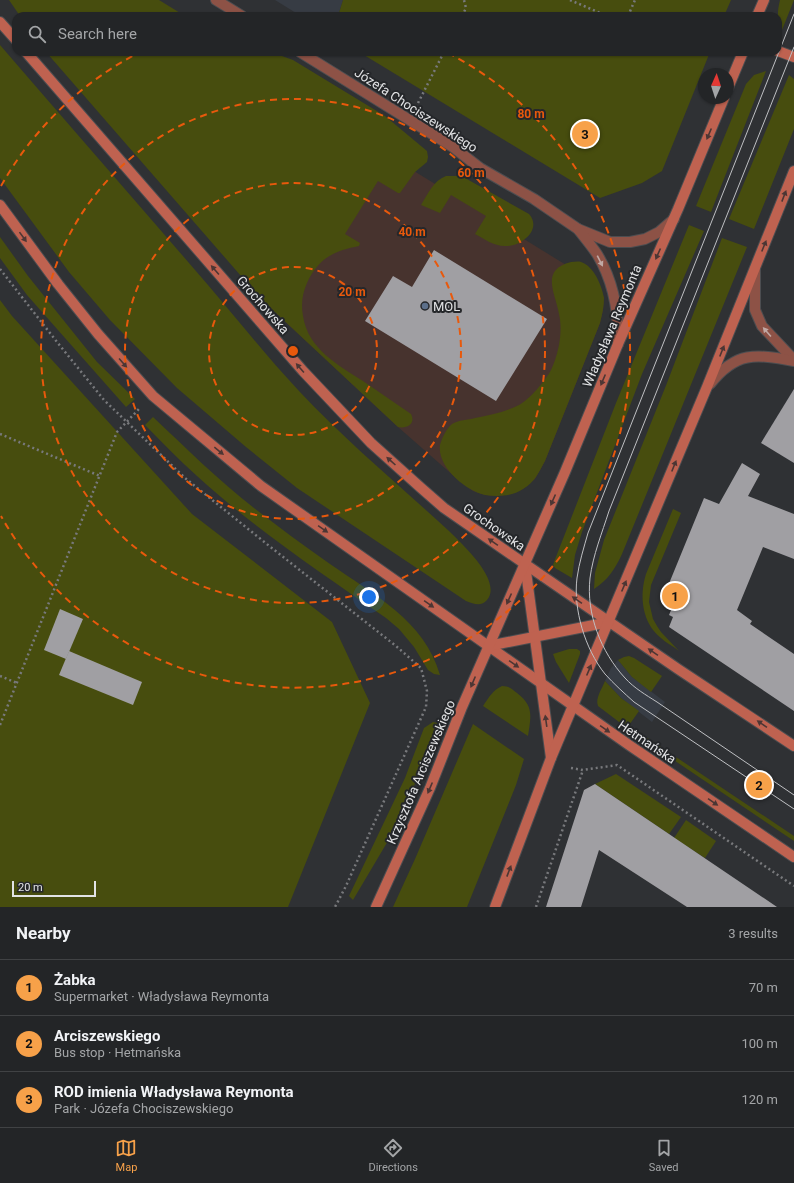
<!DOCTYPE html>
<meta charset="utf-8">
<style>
:root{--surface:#232527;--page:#2b2d2f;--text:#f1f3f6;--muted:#a3a5a7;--line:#404244;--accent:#f7a149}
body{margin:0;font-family:Roboto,sans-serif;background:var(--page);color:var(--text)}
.compass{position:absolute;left:698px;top:68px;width:36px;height:36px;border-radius:50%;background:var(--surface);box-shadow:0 1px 3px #0004;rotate:3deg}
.scale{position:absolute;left:12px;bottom:10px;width:84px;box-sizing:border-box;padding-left:4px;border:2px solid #e2e3e5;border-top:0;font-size:11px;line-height:14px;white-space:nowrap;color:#e2e3e5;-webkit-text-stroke:3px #25272a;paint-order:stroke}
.you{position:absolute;left:369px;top:597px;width:14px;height:14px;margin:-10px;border:3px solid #fff;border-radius:50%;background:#1a73e8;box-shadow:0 0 0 6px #1a73e833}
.badge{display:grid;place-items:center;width:26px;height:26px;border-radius:50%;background:var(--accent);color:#111;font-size:13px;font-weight:700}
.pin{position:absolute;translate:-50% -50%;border:2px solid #fff;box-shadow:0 1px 4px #0006}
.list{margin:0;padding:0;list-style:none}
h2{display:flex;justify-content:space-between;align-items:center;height:52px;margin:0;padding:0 16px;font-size:17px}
h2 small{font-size:13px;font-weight:400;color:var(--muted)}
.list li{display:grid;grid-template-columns:26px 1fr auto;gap:12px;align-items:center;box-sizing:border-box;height:56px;padding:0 16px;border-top:1px solid var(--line)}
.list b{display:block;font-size:15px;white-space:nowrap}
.list p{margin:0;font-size:13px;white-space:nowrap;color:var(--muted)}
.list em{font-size:13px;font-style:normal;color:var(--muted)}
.icon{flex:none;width:22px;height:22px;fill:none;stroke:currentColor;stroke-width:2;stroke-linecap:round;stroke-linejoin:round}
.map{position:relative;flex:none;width:794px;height:907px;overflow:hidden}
.search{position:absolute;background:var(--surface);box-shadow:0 1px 3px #0004;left:12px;right:12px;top:12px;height:44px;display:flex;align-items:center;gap:10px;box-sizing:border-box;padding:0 14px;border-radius:12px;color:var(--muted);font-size:15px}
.sheet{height:220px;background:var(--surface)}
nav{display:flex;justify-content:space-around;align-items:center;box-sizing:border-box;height:56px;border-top:1px solid var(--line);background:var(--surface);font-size:11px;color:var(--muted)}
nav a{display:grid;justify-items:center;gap:2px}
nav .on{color:var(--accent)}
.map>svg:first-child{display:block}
.commercial{fill:#47332e}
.built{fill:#373c44}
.green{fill:#474d0e}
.building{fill:#a09fa3}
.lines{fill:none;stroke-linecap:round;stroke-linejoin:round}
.street-casing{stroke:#4c4d50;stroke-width:12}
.secondary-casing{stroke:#4c4d50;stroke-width:12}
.path{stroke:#78797c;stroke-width:2.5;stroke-dasharray:2 3;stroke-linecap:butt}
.street{stroke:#8d5246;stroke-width:10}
.secondary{stroke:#bf6250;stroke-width:10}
.tram{stroke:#bfc0c3;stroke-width:1}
.oneway{fill:#4c3634}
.oneway2{fill:#c0a9a5}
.ring{fill:none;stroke:#e8590c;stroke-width:2;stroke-dasharray:7 5}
.service-dot{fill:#5c6f8a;stroke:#25272a;stroke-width:1.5}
.labels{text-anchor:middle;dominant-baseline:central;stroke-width:4;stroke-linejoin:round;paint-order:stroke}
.street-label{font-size:13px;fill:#e2e3e5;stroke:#25272a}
.poi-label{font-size:13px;fill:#e2e3e5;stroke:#25272a;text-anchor:start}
.centre{fill:#e8590c;stroke:#25272a;stroke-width:2}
.ring-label{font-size:12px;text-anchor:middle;font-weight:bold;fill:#e8590c;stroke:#25272a;stroke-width:4;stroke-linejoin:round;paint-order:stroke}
</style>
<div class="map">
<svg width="794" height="907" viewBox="0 0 794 907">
<rect width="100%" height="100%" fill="#2f3134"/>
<!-- commercial -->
<path class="commercial" d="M380 150 600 286 604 298 603 310 600 323 545 461 535 479 523 489 511 494 499 496 485 495 473 491 455 477 398 427 277 314Z"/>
<!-- built -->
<g class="built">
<path d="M275 0H343L338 16H301Z"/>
<path d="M618 660 632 677 665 702 652 722 621 698 605 681 611 668Z"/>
</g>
<!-- green -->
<g class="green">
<path d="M9 0H159L185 16H20Z"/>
<path d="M343 0H731L724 16H338Z"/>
<path d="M780 0H794L782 30C777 19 777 12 780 0Z"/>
<path d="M0 45C69 125 139 205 208 285 238 320 267 357 299 391 346 441 399 485 449 531 462 544 503 581 487 600 481 607 474 604 466 601L297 488 246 447 177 388 110 320 69 272 0 178Z"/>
<path d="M46 52H243L248 55 282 56 293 60 385 116 427 151 428 157 427 162 415 172 400 193H398L378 181 345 234 360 243 359 246C333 251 318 259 307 283 302 294 301 305 303 316 308 349 338 365 363 381 379 392 395 403 411 414 416 424 407 429 398 427L261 299Z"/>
<path d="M359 52H710L662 171 642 183 600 198Z"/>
<path d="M766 71 711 212 696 206 746 84 754 75Z"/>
<path d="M789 75 794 79V129L754 229 729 219Z"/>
<path d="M446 176H458L465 178 529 214C543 230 520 247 505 246 493 246 485 239 475 234L486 216 451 195 440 213 421 205C428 194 433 181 446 176Z"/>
<path d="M689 225 704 231 642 374 582 532 575 555 572 578 555 568 553 565 554 562 616 403Z"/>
<path d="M0 237 28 276 97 362 135 399 126 407 27 295 0 258Z"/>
<path d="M722 238 747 247 622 554C615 569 608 580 594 589L595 573 604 540 667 383Z"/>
<path d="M571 262C574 262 578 261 581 262 594 266 602 286 604 298 604 307 602 315 600 323L545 461C539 472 535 482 523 489 513 496 498 497 485 495 466 491 437 467 440 445 442 438 446 429 452 424 458 420 468 420 475 418 490 415 505 412 519 405 530 399 545 381 551 370 559 353 563 331 559 314 555 292 540 270 571 262Z"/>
<path d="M0 300 12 316 192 514 332 622 370 703 288 907H0Z"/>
<path d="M153 417C186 448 218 480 254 508 279 527 304 546 330 564 373 594 425 621 440 675L434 674 428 670 414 647 399 629 386 618C321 573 255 529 197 476 179 460 162 442 145 425Z"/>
<path d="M673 509 681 513 651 585 649 602 653 619 657 626 661 632 679 651C673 646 666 643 661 638 642 623 639 596 646 574Z"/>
<path d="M569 649H577L580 651V654L569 683 556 662 553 654Z"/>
<path d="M629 656 634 658 662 676 651 692 632 677 618 660 624 657Z"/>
<path d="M605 681 621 698 639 711 627 728 598 706C595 698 602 689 605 681Z"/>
<path d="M502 686C509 686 512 689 517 693 534 706 531 716 528 736L483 706C489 697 493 690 502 686Z"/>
<path d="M433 722 437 723 416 781 398 824 353 900 349 896 405 778 424 728Z"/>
<path d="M473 724 524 759 516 785 467 907H393L415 859Z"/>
<path d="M646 737 794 836V841L644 740Z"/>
<path d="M616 774 681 817 669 834 595 784Z"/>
<path d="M686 820 716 841 705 858 674 838Z"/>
</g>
<!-- building -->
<g class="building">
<path d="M434 250 547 319 496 401 365 321 393 276 412 287Z"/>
<path d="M794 389V463L761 443Z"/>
<path d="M742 463 760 474 748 496 794 514V559L763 547 737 610 752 621 750 624 794 654V711L669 627 673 617 669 615 674 603 668 601 673 588 668 586 704 498 719 504Z"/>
<path d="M60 609 83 619 66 659 44 650Z"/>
<path d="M69 651 142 682 133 705 59 675Z"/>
<path d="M595 784 669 834 777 907H687L599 850 581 907H546L584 790Z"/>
</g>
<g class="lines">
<!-- street casing -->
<g class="street-casing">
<g id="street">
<path d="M216 0 242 16"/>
<path d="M300 52 453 147 480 168 534 199 578 229 610 242H630L645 239 659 232 674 219"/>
<path d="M578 229C584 237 591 245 597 254 614 282 619 312 618 344"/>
<path d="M755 270V310L762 326 794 360"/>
<path d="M710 384C736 351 755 354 794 361"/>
</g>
</g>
<!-- secondary casing -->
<g class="secondary-casing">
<g id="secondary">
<path d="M757 16 764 0"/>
<path d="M0 22 16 40"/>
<path d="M778 51 794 57"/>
<path d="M26 52 303 371 371 443 420 487 444 508 525 564 678 669 794 746"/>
<path d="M728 88 743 52"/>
<path d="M0 205 58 284 98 334 153 396 261 486 629 745 794 857"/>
<path d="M525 564 551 758"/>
<path d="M488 646 609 622"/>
<path d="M376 907 430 788 462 707 565 472 618 344 678 209 724 98"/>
<path d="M495 907 551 758 707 387 794 171"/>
</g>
</g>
<!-- path -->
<g class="path">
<path d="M570 0 607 16"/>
<path d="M462 16 466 8 464 0"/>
<path d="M628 16 635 0"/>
<path d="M418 103 444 52"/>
<path d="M0 269 57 342 104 400 185 478 268 545 396 646 421 668 427 691 426 707 346 886 335 907"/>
<path d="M0 434 100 476"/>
<path d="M0 676 17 683"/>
<path d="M0 725 117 432 139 409"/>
<path d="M571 768 583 770 617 765 794 886"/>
<path d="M536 907 583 770"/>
</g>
<!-- street -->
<use href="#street" class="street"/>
<!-- secondary -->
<use href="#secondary" class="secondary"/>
<!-- tram -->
<g class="tram">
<path d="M794 14 588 533C584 547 579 563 577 578 573 609 585 649 605 674 614 684 624 693 634 702L794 809"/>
<path d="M794 47 609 511C602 533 593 555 590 578 586 614 601 652 625 678 634 688 646 695 657 702L794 795"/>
</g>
</g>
<!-- one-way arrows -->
<defs><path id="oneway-solid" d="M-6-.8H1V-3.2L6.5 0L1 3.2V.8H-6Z"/></defs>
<g class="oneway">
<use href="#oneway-solid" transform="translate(709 134) rotate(113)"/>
<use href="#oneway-solid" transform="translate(784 196) rotate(-69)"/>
<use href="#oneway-solid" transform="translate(23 237) rotate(54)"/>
<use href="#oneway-solid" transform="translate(764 246) rotate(-68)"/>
<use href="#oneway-solid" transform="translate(658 254) rotate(114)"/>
<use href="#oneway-solid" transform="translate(215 270) rotate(-131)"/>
<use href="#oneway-solid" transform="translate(722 351) rotate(-68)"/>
<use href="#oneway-solid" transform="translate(123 363) rotate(49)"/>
<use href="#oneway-solid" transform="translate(300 368) rotate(-131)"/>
<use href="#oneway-solid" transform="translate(603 380) rotate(113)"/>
<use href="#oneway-solid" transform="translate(219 451) rotate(39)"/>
<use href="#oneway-solid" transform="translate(391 461) rotate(-138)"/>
<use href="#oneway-solid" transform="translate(674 466) rotate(-68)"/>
<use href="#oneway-solid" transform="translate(553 500) rotate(114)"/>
<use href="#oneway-solid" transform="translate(323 529) rotate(35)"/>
<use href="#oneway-solid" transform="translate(493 542) rotate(-145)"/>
<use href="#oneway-solid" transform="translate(624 586) rotate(-67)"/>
<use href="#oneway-solid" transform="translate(509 599) rotate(114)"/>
<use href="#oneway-solid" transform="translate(577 600) rotate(-146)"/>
<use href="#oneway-solid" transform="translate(429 604) rotate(35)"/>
<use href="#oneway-solid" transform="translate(653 652) rotate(-146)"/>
<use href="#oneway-solid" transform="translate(514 664) rotate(35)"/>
<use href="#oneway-solid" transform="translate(589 670) rotate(-67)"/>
<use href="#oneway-solid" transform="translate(473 682) rotate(113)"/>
<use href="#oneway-solid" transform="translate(546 721) rotate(-98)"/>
<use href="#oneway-solid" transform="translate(762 724) rotate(-146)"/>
<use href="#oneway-solid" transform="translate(605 729) rotate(35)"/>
<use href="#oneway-solid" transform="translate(430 788) rotate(113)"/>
<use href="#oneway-solid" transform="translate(713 802) rotate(34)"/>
<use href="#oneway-solid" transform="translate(509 871) rotate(-69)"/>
</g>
<g class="oneway2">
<use href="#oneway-solid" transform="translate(600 261) rotate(63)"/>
<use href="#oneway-solid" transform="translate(767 332) rotate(-131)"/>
</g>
<!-- distance rings -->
<g class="ring">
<circle cx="293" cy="351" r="84"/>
<circle cx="293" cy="351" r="168"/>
<circle cx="293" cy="351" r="252"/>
<path d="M1 186A336 336 0 0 1 138 53M270 16A336 336 0 0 1 316 16M448 53A336 336 0 1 1 1 516"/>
</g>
<!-- markers -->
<circle class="service-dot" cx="425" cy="306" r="4"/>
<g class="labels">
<!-- street labels -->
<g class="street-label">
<text transform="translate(416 110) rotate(33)">Józefa Chociszewskiego</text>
<text transform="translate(263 305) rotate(49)">Grochowska</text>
<text transform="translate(612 326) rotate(-67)">Władysława Reymonta</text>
<text transform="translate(494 527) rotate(35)">Grochowska</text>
<text transform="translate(647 742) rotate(34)">Hetmańska</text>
<text transform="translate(421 772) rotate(-67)">Krzysztofa Arciszewskiego</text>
</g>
<!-- poi labels -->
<g class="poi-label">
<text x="433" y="306">MOL</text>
</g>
</g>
<circle cx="293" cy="351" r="6" class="centre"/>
<g class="ring-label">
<text x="531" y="118">80 m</text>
<text x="471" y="177">60 m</text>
<text x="412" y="236">40 m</text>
<text x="352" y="296">20 m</text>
</g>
</svg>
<svg class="compass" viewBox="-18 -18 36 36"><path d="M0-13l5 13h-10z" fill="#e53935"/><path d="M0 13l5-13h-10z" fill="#a3a5a7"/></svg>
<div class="scale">20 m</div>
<div class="you"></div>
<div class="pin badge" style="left:675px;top:596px">1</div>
<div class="pin badge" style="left:759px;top:785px">2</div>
<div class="pin badge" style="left:585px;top:134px">3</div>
<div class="search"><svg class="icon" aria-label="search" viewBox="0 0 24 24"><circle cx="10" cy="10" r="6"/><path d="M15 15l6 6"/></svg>Search here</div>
</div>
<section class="sheet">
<h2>Nearby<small>3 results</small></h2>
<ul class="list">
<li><span class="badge">1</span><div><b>Żabka</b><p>Supermarket · Władysława Reymonta</p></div><em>70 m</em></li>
<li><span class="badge">2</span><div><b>Arciszewskiego</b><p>Bus stop · Hetmańska</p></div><em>100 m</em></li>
<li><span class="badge">3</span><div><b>ROD imienia Władysława Reymonta</b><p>Park · Józefa Chociszewskiego</p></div><em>120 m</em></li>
</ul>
</section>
<nav>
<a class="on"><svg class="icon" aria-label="map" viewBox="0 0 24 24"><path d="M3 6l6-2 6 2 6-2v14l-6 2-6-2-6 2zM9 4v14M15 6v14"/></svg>Map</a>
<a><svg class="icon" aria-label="directions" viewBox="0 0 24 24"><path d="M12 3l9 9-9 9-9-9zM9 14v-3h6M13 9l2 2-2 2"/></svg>Directions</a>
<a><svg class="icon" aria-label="saved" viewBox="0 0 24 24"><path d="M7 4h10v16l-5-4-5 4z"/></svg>Saved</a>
</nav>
